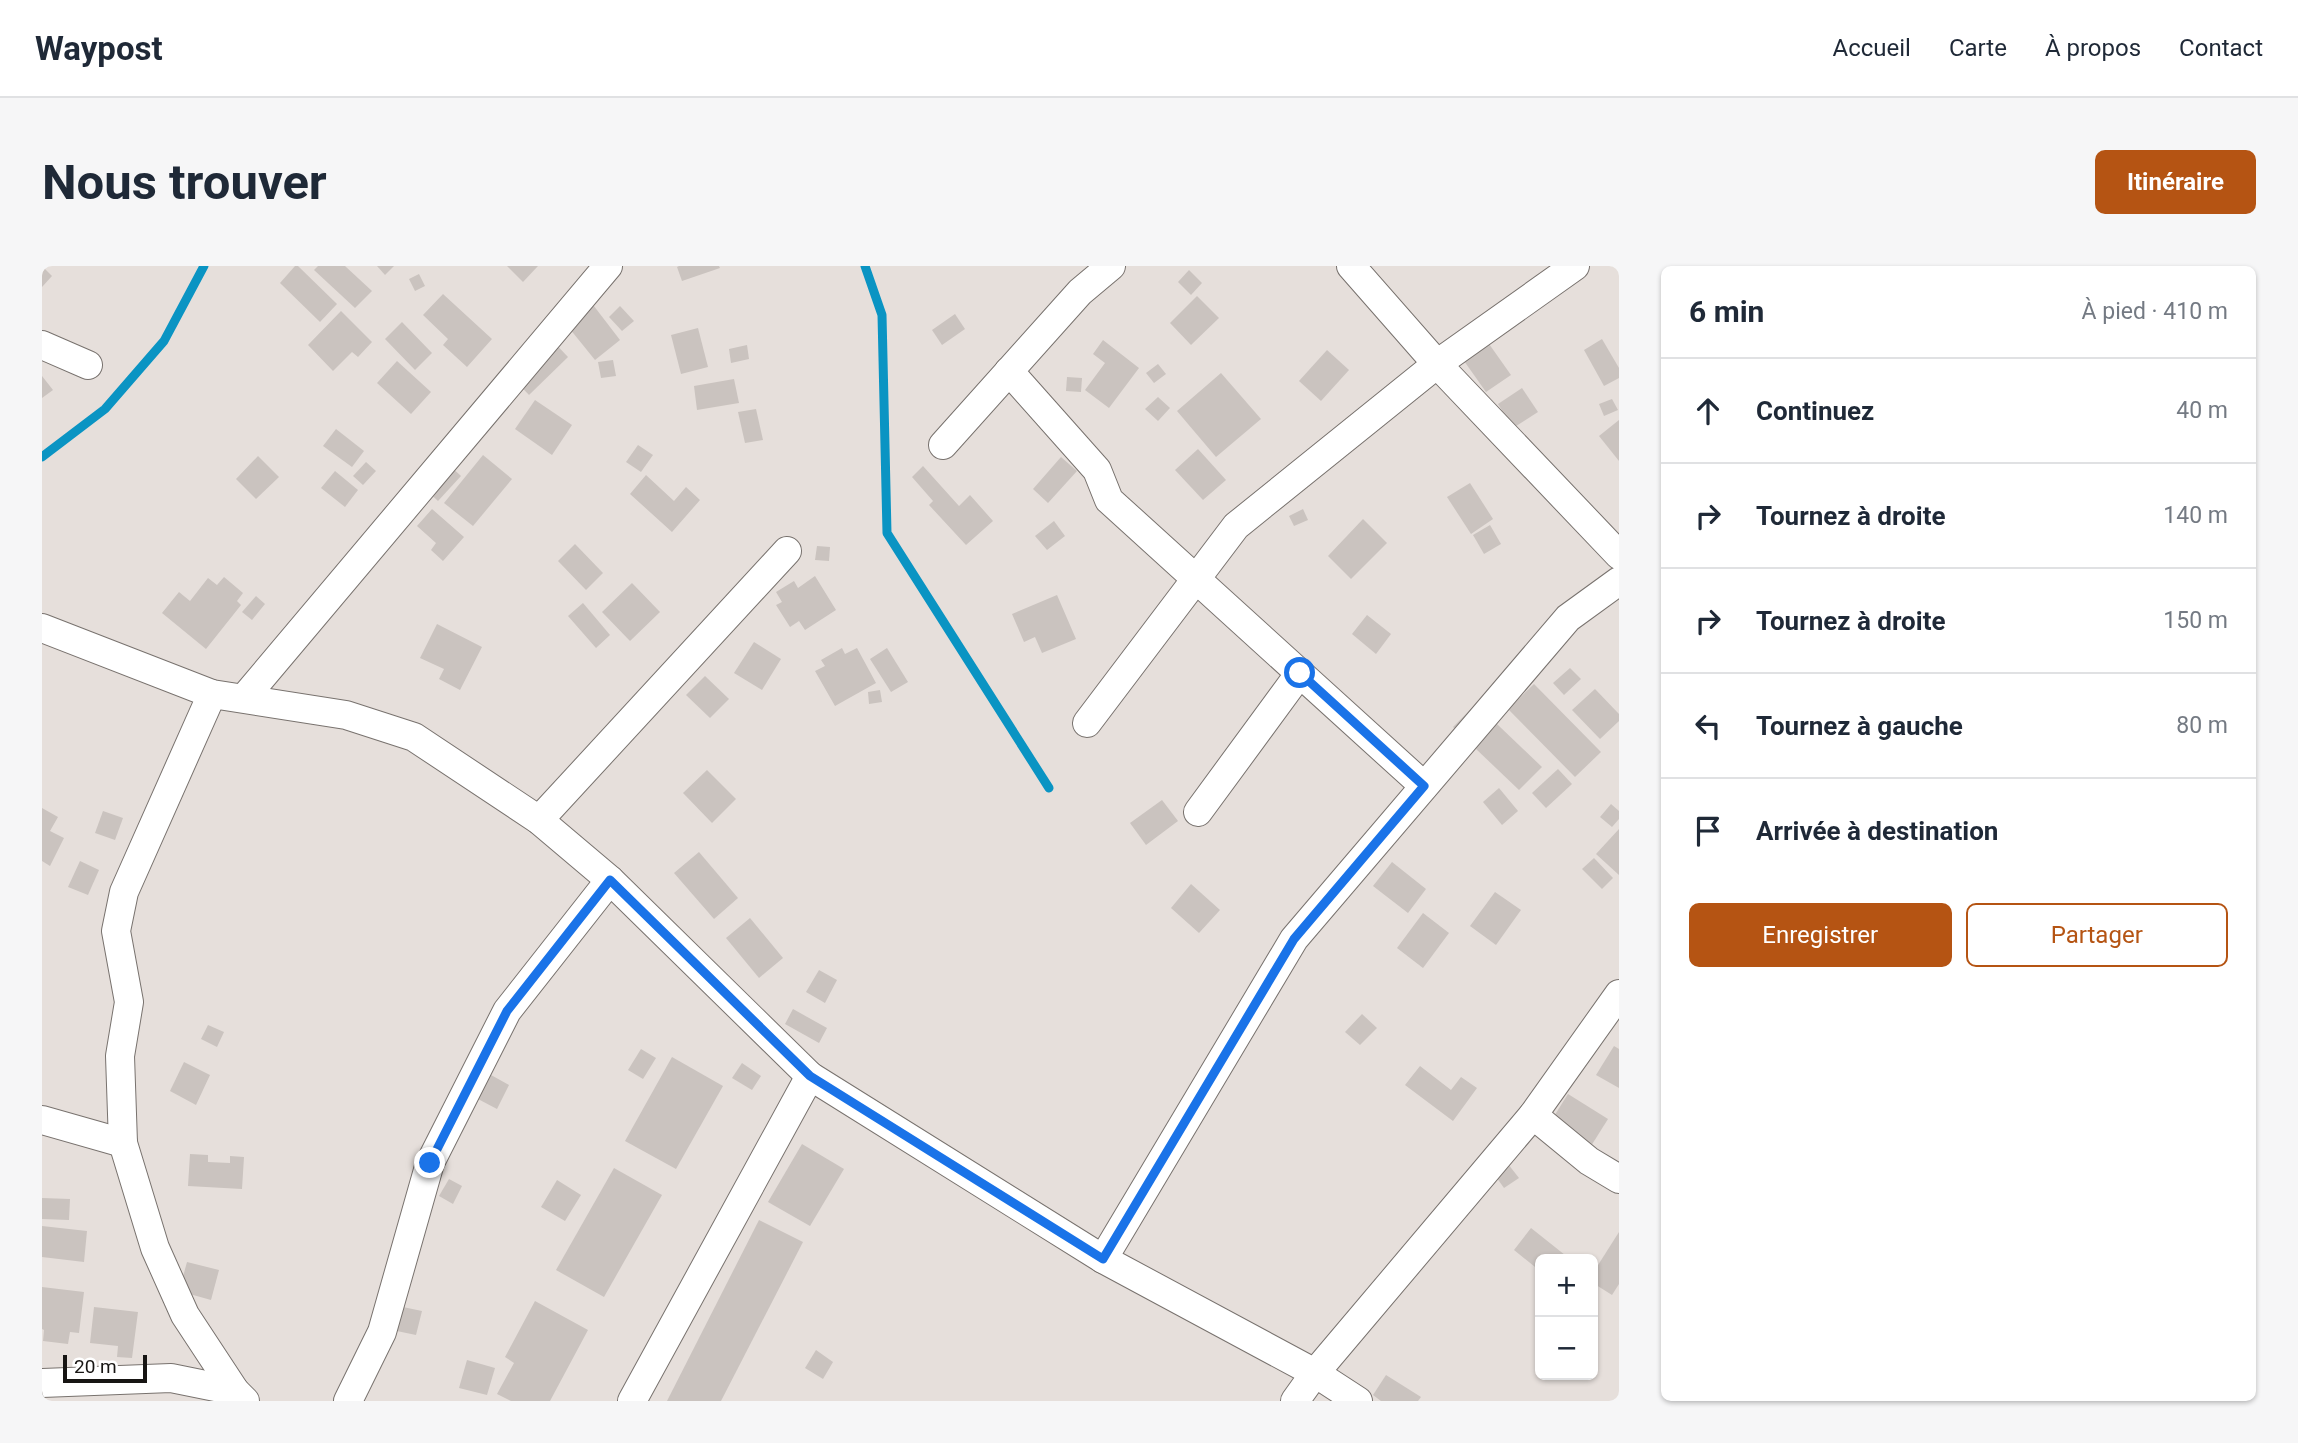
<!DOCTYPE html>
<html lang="fr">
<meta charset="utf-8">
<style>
:root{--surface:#fff;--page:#f6f6f7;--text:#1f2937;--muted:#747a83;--line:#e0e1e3;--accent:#b55413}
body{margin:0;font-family:Roboto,sans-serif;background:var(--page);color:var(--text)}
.controls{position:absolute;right:21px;bottom:21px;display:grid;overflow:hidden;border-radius:10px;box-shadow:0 2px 5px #0004}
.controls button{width:63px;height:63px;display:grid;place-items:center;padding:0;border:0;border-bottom:2px solid var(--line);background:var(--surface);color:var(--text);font:35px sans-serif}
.scale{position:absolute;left:21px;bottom:18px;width:84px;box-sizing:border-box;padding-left:7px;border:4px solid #171513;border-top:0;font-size:19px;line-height:24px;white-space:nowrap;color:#171513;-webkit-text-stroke:5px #fff;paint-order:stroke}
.stop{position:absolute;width:21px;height:21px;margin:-16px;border:5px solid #1a73e8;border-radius:50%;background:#fff}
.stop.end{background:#1a73e8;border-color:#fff;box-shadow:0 2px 7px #0008}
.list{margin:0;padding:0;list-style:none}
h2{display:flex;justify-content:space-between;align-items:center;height:91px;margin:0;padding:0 28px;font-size:30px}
h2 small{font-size:23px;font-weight:400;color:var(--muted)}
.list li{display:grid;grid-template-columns:46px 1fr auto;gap:21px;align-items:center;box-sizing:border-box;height:105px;padding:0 28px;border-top:2px solid var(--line)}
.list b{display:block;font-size:26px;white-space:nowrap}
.list em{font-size:23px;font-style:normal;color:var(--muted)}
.actions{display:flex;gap:14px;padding:21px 28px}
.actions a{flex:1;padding:16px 0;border:2px solid var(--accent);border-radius:10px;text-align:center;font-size:24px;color:var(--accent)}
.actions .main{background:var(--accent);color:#fff}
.icon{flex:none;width:38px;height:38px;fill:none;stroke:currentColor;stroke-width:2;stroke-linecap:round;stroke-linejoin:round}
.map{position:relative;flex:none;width:1577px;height:1135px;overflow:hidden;border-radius:10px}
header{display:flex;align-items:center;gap:42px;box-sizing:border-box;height:98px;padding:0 35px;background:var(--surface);border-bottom:2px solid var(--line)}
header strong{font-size:33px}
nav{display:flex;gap:38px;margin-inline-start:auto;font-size:24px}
.intro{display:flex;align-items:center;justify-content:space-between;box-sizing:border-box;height:168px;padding:0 42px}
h1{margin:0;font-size:49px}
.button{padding:18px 32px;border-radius:10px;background:var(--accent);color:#fff;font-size:24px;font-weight:700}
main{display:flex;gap:42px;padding:0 42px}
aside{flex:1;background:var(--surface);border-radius:10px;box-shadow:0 2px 5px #0004}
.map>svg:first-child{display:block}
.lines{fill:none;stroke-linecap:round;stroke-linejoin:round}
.stream{stroke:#0a94c3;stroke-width:9}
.building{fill:#cac3bf}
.minor-casing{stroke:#78726e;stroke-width:30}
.minor{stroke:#fff;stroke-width:28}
.route{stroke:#1a73e8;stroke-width:9}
</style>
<header>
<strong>Waypost</strong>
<nav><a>Accueil</a><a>Carte</a><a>À propos</a><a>Contact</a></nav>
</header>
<div class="intro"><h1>Nous trouver</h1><a class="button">Itinéraire</a></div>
<main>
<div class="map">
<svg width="1577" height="1135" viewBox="0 0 1577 1135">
<rect width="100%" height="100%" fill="#e6dfdb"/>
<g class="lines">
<!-- stream -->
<g class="stream">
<path d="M823 0 840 49 845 267 1007 522"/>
<path d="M0 191 63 143 122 75 162 0"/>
</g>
</g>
<!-- building -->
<g class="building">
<path d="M0 0 10 10 0 21Z"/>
<path d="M253 0H256L295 38 278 56 238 17Z"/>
<path d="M276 0H303L330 25 313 42 272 4Z"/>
<path d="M335 0H352L343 9Z"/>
<path d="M465 0H496L481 16Z"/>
<path d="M637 0H677L678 2 640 15 635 1Z"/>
<path d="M1147 4 1160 17 1149 29 1136 16Z"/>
<path d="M377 8 383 20 373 25 367 13Z"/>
<path d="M401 28 450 73 425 101 401 79 406 73 381 49Z"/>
<path d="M1155 30 1177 52 1149 79 1128 57Z"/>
<path d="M545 31 578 74 553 94 519 52Z"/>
<path d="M578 40 592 55 580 65 567 51Z"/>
<path d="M299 45 330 76 316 91 310 86 291 105 266 79Z"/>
<path d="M913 48 923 63 900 79 890 64Z"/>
<path d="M360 56 390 87 373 104 343 73Z"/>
<path d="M656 62 666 101 639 108 629 69Z"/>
<path d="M1440 68 1469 109 1444 126 1415 85Z"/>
<path d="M507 71 526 91 487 129 468 109Z"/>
<path d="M1560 73 1577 102V112L1562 120 1542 84Z"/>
<path d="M1061 74 1097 102 1067 142 1043 124 1063 97 1051 88Z"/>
<path d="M705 79 707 93 689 97 687 83Z"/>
<path d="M1285 84 1307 104 1279 135 1257 115Z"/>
<path d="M571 94 574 110 559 112 556 96Z"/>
<path d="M355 95 389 126 369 148 335 117Z"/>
<path d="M1116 98 1124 108 1112 117 1104 107Z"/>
<path d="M1179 107 1219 153 1174 191 1135 145Z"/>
<path d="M0 110 11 124 0 132Z"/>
<path d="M1025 111 1040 112 1039 126 1024 125Z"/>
<path d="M692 113 697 137 655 144 652 120Z"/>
<path d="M1480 122 1496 146 1471 162 1456 138Z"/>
<path d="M1116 131 1128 142 1116 155 1103 143Z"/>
<path d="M1570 133 1576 144 1562 150 1557 138Z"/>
<path d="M493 134 530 159 510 189 473 163Z"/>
<path d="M714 143 721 174 703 177 696 146Z"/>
<path d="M1577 154V195L1557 170Z"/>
<path d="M294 163 322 185 310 201 281 180Z"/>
<path d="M596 179 611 189 599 206 584 196Z"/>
<path d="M1156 183 1184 214 1161 234 1133 204Z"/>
<path d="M394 187 419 210 396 235 371 212Z"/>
<path d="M441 189 470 213 431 260 402 237Z"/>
<path d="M216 190 237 211 214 233 194 213Z"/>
<path d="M1019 191 1035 205 1006 237 991 223Z"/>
<path d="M324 196 334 205 321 219 311 210Z"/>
<path d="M881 200 917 240 928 229 951 255 924 279 887 239 891 235 870 211Z"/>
<path d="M293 205 316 224 303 241 279 222Z"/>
<path d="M604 209 632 235 644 221 658 234 630 266 588 228Z"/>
<path d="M1428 217 1451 253 1429 268 1405 231Z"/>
<path d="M390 243 422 271 401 295 389 284 394 277 375 260Z"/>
<path d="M1261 243 1266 254 1252 260 1247 250Z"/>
<path d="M1321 253 1345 277 1309 313 1286 290Z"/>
<path d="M1012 255 1023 270 1005 284 993 270Z"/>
<path d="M1448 259 1459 278 1442 288 1431 269Z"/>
<path d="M533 278 561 307 544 324 516 295Z"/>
<path d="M775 280 788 281 787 295 773 294Z"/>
<path d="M773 310 794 344 763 364 757 355 748 361 734 339 740 336 734 326 752 315 756 322Z"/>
<path d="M182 311 201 327 195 335 199 339 164 383 120 347 137 326 148 335 166 312 175 319Z"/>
<path d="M590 317 618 346 588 375 560 346Z"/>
<path d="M1015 329 1034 373 1000 387 993 371 982 376 970 348Z"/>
<path d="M214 330 223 338 210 354 200 346Z"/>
<path d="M541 337 568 369 554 382 526 350Z"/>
<path d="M1325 349 1349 368 1334 388 1310 368Z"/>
<path d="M395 358 440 381 418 424 397 413 402 403 378 392Z"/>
<path d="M712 376 739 393 720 424 692 407Z"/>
<path d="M800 382 803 388 815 382 834 417 793 440 773 405 783 400 779 394Z"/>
<path d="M845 382 866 416 849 426 828 393Z"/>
<path d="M1528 402 1539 413 1522 429 1511 417Z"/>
<path d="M663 410 687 433 668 452 644 429Z"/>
<path d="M1492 418 1559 486 1533 511 1466 443Z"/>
<path d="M1553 423 1577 448V455L1558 473 1530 444Z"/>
<path d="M838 424 840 436 827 438 826 426Z"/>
<path d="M1434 438 1500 501 1477 524 1411 461Z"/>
<path d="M1516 503 1530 518 1504 542 1490 527Z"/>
<path d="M665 504 694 533 670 557 641 527Z"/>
<path d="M1457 522 1476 545 1460 559 1441 536Z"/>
<path d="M1120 534 1136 555 1104 579 1088 557Z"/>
<path d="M1569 538 1577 545V553L1570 561 1558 551Z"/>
<path d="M0 542 16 551 8 565 22 572 8 600 0 595Z"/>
<path d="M61 545 81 552 73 574 53 567Z"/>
<path d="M1577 563V609L1554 588Z"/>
<path d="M657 586 696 632 672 653 632 607Z"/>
<path d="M1552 592 1571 612 1560 623 1540 603Z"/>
<path d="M38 595 57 604 46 629 26 621Z"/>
<path d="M1350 596 1384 623 1366 647 1331 620Z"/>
<path d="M1149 618 1178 644 1157 667 1129 642Z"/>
<path d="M1453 626 1479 644 1454 679 1428 660Z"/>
<path d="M1381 647 1407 667 1381 702 1355 682Z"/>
<path d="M708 652 741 692 717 712 684 672Z"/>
<path d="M777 704 795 714 783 737 764 726Z"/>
<path d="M751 743 785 762 777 777 743 758Z"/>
<path d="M1320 748 1335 762 1318 779 1303 766Z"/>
<path d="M166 759 182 766 175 781 159 773Z"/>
<path d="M1572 780 1577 783V822L1554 809Z"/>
<path d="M599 783 614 792 601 813 586 804Z"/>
<path d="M630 791 681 820 634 903 583 875Z"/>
<path d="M142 796 168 809 154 839 128 825Z"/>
<path d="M700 797 719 810 710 824 690 812Z"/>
<path d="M1378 800 1409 824 1419 811 1435 822 1411 855 1363 819Z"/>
<path d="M449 809 467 819 455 843 436 833Z"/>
<path d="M1526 828 1566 853 1549 880 1509 855Z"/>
<path d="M760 878 802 903 768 960 726 936Z"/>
<path d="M148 888 166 889V896L188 897V890L202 891 200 923 146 920Z"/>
<path d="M1466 898 1477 912 1462 922 1452 908Z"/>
<path d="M572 902 620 929 562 1031 514 1004Z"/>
<path d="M407 913 420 920 411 938 397 930Z"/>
<path d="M515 914 539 929 523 955 499 941Z"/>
<path d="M0 932 28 933 27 954 0 953Z"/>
<path d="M717 954 761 976 679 1135H625Z"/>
<path d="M0 960 45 965 42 996 0 991Z"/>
<path d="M1489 962 1528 993H1498V1005L1472 984Z"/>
<path d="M1577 966V1018L1570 1029 1551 1017V1007Z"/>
<path d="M145 996 177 1004 169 1034 137 1025Z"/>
<path d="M0 1021 42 1026 37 1067 28 1066 26 1078 1 1075 2 1064 0 1063Z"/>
<path d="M493 1035 546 1064 508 1135H469L455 1128 472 1097 463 1091Z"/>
<path d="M356 1040 380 1045 374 1069 350 1064Z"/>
<path d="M52 1041 96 1046 90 1092 75 1091 76 1080 48 1077Z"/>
<path d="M774 1084 791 1096 781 1113 763 1102Z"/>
<path d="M425 1094 453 1102 445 1129 417 1122Z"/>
<path d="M1344 1109 1379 1131 1376 1135H1339L1331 1129Z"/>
</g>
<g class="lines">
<!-- minor casing -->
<g class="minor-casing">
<g id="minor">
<path d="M1309 0 1395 98 1577 289"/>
<path d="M0 79 46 99"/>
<path d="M967 105 1055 204 1067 234 1382 520"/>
<path d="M901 179 1038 26 1069 0"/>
<path d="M0 362 170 428 304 449 372 471 497 554 568 614 768 810 1061 993 1273 1107 1316 1135"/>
<path d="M170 428 82 626 74 665 87 736 78 790 81 877 113 982 143 1049 193 1125 203 1135"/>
<path d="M203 431 566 0"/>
<path d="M1045 457 1194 260 1395 98 1533 0"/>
<path d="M1156 546 1258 407"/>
<path d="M497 554 745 285"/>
<path d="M1491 849 1547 895 1577 913"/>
<path d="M0 854 81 877"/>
<path d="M1061 993 1252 673 1526 352 1577 315"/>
<path d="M0 1117 129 1112 193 1125"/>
<path d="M306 1135 340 1066 388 897 465 745 568 614"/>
<path d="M590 1135 768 810"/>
<path d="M1253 1135 1273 1107 1491 849 1577 728"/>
</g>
</g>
<!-- minor -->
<use href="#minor" class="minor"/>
</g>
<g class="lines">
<!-- route -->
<path class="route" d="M388 897 465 745 568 614 768 810 1061 993 1252 673 1382 520 1258 407"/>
</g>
</svg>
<div class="controls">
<button>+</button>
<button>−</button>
</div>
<div class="scale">20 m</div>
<div class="stop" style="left:1258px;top:407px"></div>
<div class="stop end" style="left:388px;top:897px"></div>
</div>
<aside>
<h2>6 min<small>À pied · 410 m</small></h2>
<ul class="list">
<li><svg class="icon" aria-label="ahead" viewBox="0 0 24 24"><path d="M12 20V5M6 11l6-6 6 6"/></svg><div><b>Continuez</b></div><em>40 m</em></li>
<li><svg class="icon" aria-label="right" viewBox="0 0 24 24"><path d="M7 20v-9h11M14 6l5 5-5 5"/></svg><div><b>Tournez à droite</b></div><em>140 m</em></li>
<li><svg class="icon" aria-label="right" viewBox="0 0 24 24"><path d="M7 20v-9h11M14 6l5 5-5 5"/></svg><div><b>Tournez à droite</b></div><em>150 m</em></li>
<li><svg class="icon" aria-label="left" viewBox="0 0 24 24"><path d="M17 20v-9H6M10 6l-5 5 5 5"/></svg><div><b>Tournez à gauche</b></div><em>80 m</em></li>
<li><svg class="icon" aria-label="arrive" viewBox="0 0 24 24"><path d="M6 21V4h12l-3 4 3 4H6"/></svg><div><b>Arrivée à destination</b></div></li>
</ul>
<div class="actions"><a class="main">Enregistrer</a><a>Partager</a></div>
</aside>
</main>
